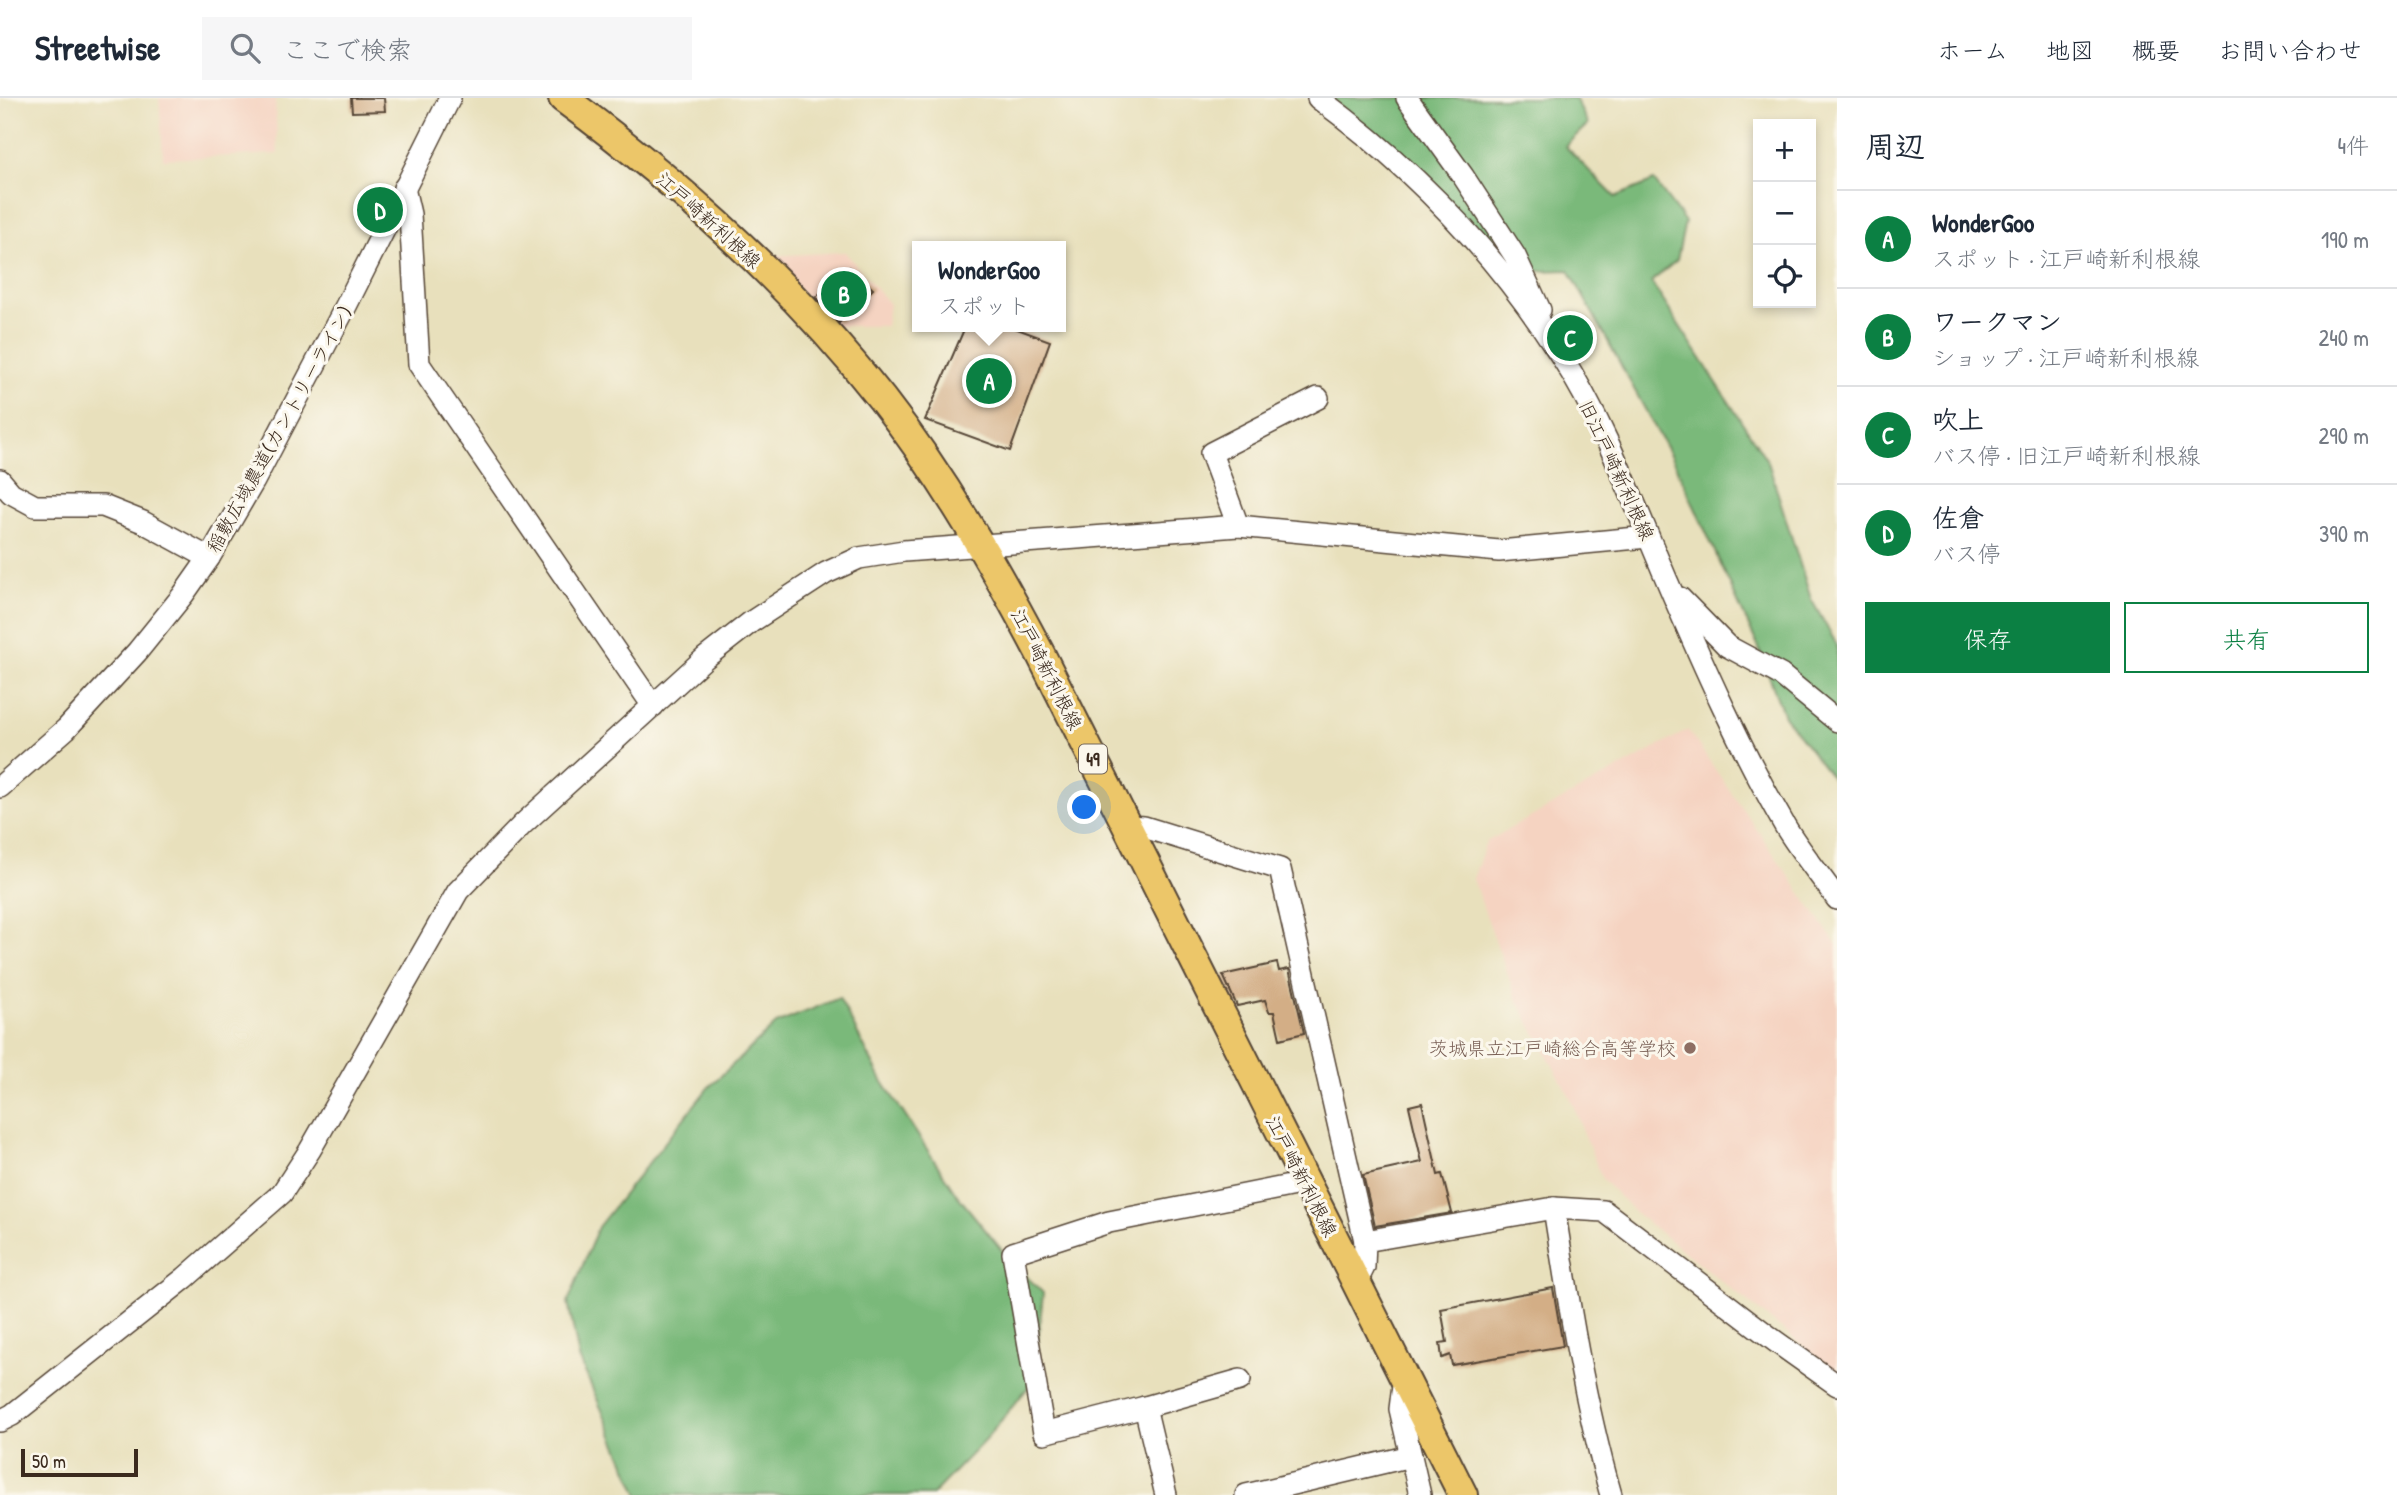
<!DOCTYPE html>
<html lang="ja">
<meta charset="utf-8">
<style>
:root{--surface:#fff;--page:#f6f6f7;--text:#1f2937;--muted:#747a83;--line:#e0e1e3;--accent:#0b8043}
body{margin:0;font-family:"Patrick Hand","Klee One",sans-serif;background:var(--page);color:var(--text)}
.controls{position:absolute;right:21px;top:21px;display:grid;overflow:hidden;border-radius:0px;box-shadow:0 4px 10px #0003}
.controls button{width:63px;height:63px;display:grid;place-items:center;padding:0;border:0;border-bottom:2px solid var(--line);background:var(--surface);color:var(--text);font:35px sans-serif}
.scale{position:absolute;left:21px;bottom:18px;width:117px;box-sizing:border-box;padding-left:7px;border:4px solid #3b2a1e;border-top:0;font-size:19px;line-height:24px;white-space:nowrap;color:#3b2a1e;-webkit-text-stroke:5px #fbf7ec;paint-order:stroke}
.you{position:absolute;left:1085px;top:710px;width:24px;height:24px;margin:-18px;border:5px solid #fff;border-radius:50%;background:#1a73e8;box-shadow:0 0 0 10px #1a73e833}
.badge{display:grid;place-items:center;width:46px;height:46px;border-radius:50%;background:var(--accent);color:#fff;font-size:23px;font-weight:700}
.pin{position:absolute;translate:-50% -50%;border:4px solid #fff;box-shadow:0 2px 7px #0006}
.popup{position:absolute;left:912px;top:143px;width:154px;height:91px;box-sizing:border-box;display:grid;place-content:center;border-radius:0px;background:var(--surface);filter:drop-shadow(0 2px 5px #0005);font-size:23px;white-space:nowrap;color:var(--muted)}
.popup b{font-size:26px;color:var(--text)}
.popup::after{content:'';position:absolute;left:50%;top:100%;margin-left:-14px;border:14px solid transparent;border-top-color:var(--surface)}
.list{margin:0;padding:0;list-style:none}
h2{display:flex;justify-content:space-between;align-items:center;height:91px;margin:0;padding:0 28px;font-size:30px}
h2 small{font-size:23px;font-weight:400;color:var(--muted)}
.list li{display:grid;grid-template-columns:46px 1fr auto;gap:21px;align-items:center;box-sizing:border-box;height:98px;padding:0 28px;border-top:2px solid var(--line)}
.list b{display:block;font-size:26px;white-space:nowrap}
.list p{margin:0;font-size:23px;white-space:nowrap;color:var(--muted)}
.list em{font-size:23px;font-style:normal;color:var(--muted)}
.actions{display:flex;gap:14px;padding:21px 28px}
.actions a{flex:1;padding:16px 0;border:2px solid var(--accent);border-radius:0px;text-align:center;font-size:24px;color:var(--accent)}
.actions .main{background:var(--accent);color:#fff}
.icon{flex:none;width:38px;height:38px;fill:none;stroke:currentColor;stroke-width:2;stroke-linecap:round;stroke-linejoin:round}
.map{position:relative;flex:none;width:1837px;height:1397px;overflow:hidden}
header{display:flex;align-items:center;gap:42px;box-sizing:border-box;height:98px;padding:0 35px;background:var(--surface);border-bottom:2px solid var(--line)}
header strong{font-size:33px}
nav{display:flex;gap:38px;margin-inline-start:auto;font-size:24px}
.search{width:490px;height:63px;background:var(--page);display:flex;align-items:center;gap:18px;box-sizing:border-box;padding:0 24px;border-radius:0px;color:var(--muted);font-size:26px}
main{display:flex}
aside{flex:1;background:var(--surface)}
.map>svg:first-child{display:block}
.built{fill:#f5d3c1}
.forest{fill:#7ab97a;stroke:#5a724c;stroke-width:2}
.building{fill:#d3ae86}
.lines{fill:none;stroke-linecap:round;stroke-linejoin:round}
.minor-casing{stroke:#554536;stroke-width:24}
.major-casing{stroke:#554536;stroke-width:32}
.minor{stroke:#fff;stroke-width:21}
.major{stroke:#ecc669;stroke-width:28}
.education-dot{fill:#8d6e63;stroke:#fbf7ec;stroke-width:2.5}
.labels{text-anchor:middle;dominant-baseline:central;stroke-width:6;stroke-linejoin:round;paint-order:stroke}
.shield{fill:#fbf7ec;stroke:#75685c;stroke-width:2}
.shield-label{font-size:18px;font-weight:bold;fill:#3b2a1e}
.street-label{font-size:19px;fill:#3b2a1e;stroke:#fbf7ec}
.education-label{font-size:19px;fill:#785e54;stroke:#fbf7ec;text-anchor:end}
</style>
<header>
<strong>Streetwise</strong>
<div class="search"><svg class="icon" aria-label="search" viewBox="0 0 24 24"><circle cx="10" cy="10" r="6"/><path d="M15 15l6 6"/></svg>ここで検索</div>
<nav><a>ホーム</a><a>地図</a><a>概要</a><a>お問い合わせ</a></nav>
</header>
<main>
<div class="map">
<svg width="1837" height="1397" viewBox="0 0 1837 1397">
<rect width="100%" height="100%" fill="#fbf7ec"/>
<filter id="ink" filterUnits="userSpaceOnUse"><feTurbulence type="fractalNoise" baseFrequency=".0143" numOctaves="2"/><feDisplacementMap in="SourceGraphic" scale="14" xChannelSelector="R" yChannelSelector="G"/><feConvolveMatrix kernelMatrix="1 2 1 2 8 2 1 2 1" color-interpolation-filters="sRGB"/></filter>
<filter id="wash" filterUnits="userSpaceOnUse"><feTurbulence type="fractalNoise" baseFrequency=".00686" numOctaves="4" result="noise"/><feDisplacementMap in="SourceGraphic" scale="28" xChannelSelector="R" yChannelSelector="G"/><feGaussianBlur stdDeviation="1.57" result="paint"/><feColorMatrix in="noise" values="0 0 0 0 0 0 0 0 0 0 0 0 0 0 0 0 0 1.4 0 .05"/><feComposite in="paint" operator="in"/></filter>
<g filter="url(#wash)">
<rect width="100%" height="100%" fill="#e8e0bc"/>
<!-- built -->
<g class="built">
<path d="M159 0H275L278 56 163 61Z"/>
<path d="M845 154 889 206 886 228H833L768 158Z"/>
<path d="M1688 632 1837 847V1275L1633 1113 1602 1081 1569 997 1517 902 1473 781 1486 744Z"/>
</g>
<!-- forest -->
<g class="forest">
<path d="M1331 0H1575L1588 26 1565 48 1615 99 1654 83 1685 124 1677 162 1651 184 1768 364 1811 501 1837 547V686L1784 618 1757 546 1675 366 1569 172 1501 174Z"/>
<path d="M839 900 881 981 957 1097 1009 1161 1043 1195 1034 1282 986 1341 932 1397H639L579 1260 568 1204 598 1129 708 990 776 926Z"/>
</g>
<g id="blocks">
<!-- building -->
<g class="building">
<path d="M351 0H384L385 13 352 14Z"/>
<path d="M849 169 873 191 839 225 816 199Z"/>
<path d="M965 229H1012L1050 243 1010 353 925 322Z"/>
<path d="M1277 865 1279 873 1289 871 1304 935 1280 941 1274 914H1269L1265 902 1237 908 1223 877Z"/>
<path d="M1422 1005 1438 1077 1442 1076 1452 1115 1375 1128 1363 1077 1422 1064 1409 1008Z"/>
<path d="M1553 1190 1563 1248 1452 1267 1450 1257 1442 1260 1440 1245 1447 1244 1441 1211Z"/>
</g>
</g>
</g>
<g filter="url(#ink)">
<use href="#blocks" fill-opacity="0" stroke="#554536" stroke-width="2"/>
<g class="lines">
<!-- minor casing -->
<g class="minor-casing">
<g id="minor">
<path d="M1318 0C1413 70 1496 156 1560 256 1605 326 1635 408 1668 485 1703 567 1740 650 1785 728 1800 753 1820 777 1837 801"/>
<path d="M1407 0 1463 78 1515 158 1540 212"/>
<path d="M404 90 410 116 419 266 653 608"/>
<path d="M0 382 11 395 35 408H103L143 424 209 460"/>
<path d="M1238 428 1211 355 1318 300"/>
<path d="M1680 500 1727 548 1781 577 1837 623"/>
<path d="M0 689 66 631 137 554 183 497 209 460 254 383 347 206 450 0"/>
<path d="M1127 728 1144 729 1280 771 1365 1143"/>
<path d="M1554 1110C1569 1207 1584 1303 1611 1397"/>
<path d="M1356 1185 1364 1169 1365 1143 1554 1110 1604 1113 1775 1243 1837 1287"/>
<path d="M1404 1279 1400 1311 1420 1397"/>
<path d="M1240 1282 1145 1309 1044 1335 1013 1155 1109 1124 1305 1085"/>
<path d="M1145 1309 1166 1397"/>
<path d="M0 1323 12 1317 185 1180 282 1095 310 1052 458 793 523 726 705 560 751 524 826 475 859 460 904 453 1238 428 1499 453 1648 439"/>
<path d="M1246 1397 1411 1358"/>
</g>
</g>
<!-- major casing -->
<g class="major-casing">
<path id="major" d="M563 0C680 86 792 187 882 301 944 380 994 468 1041 557L1463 1397"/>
</g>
<!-- minor -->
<use href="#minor" class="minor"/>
<!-- major -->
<use href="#major" class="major"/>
</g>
</g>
<!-- markers -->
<circle class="education-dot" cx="1690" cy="950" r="7"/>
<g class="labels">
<!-- shield labels -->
<rect class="shield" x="1079" y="646.5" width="28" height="29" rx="5"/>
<g class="shield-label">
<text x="1093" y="661">49</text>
</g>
<!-- street labels -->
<g class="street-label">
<text transform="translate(709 122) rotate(42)">江戸崎新利根線</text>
<text transform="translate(279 331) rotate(-61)">稲敷広域農道(カントリーライン)</text>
<text transform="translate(1617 372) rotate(65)">旧江戸崎新利根線</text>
<text transform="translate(1047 571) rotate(63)">江戸崎新利根線</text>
<text transform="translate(1302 1078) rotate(63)">江戸崎新利根線</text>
</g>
<!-- education labels -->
<g class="education-label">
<text x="1676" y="950">茨城県立江戸崎総合高等学校</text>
</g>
</g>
</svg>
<div class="controls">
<button>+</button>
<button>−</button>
<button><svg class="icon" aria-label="locate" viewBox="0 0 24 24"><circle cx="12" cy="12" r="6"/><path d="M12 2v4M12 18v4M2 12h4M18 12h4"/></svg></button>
</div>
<div class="scale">50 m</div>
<div class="you"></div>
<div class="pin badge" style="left:989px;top:283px">A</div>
<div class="popup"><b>WonderGoo</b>スポット</div>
<div class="pin badge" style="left:844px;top:196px">B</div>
<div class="pin badge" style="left:1570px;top:240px">C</div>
<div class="pin badge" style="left:380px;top:112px">D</div>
</div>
<aside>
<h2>周辺<small>4件</small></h2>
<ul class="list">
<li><span class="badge">A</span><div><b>WonderGoo</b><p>スポット · 江戸崎新利根線</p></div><em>190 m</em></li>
<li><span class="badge">B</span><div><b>ワークマン</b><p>ショップ · 江戸崎新利根線</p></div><em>240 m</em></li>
<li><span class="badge">C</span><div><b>吹上</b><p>バス停 · 旧江戸崎新利根線</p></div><em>290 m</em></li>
<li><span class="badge">D</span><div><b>佐倉</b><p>バス停</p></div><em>390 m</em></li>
</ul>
<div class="actions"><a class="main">保存</a><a>共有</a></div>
</aside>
</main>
